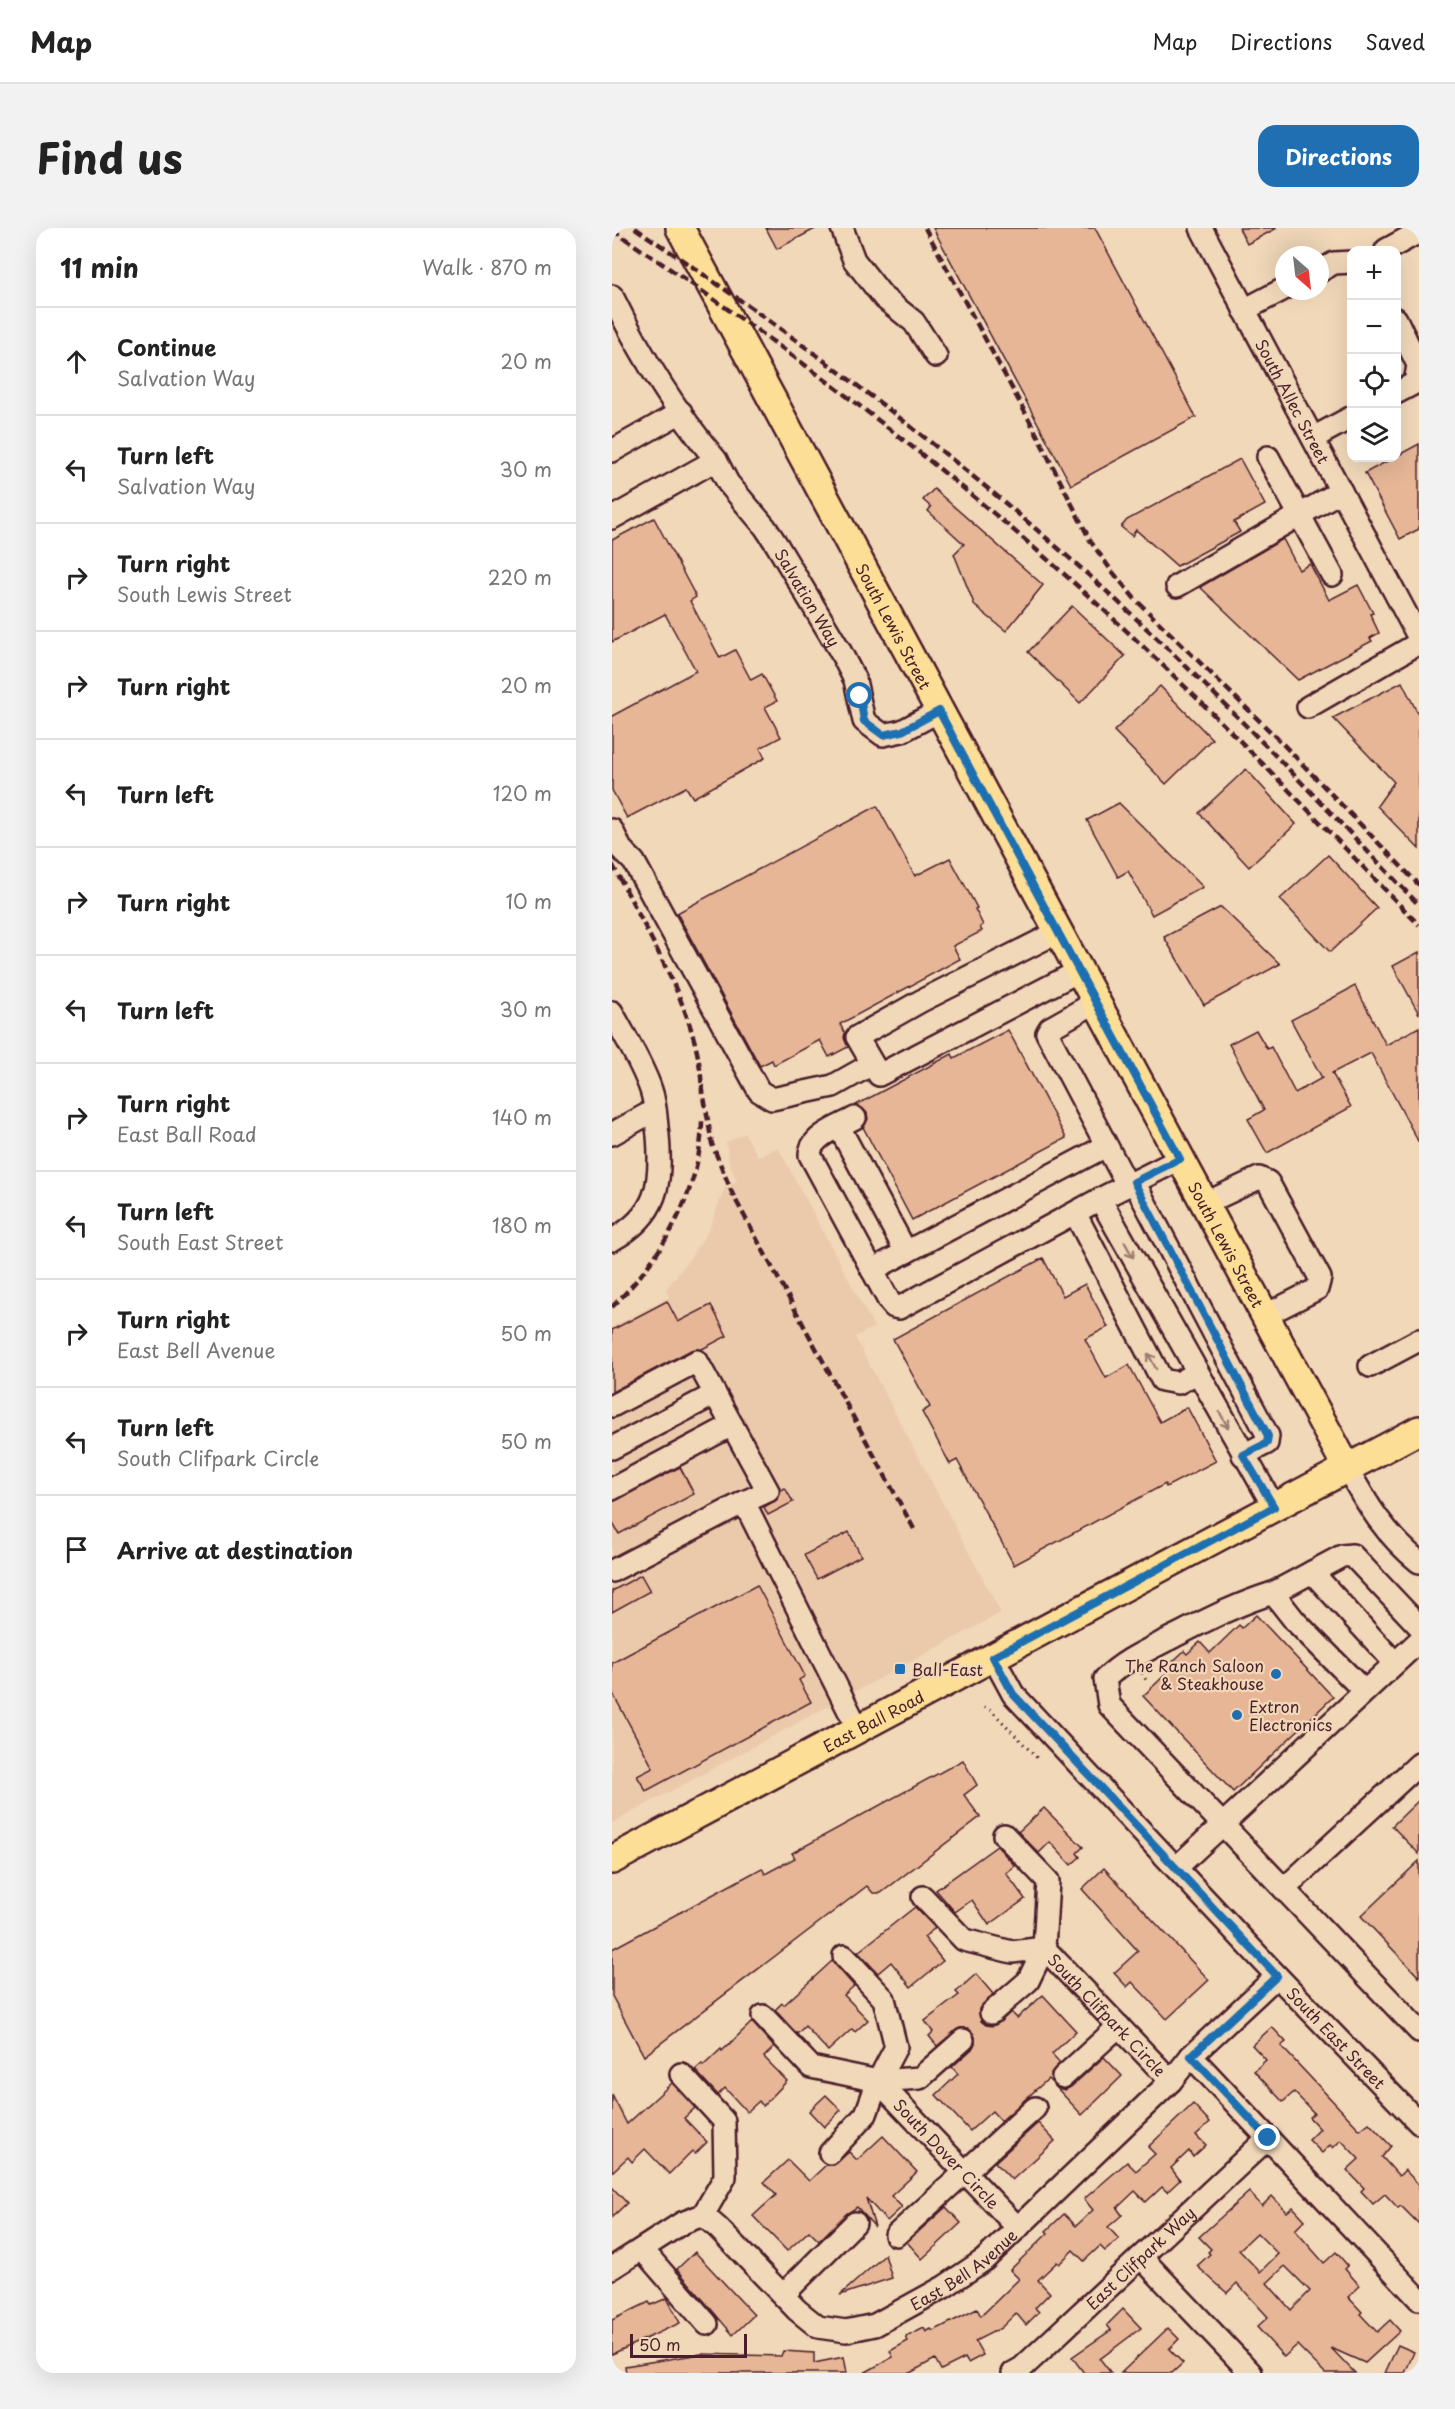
<!DOCTYPE html>
<meta charset="utf-8">
<style>
:root{--surface:#fff;--page:#f2f2f2;--text:#222;--muted:#767676;--line:#e0e0e0;--accent:#1f6fb2}
body{margin:0;font-family:"Playpen Sans",sans-serif;background:var(--page);color:var(--text)}
.controls{position:absolute;right:18px;top:18px;display:grid;overflow:hidden;border-radius:12px;box-shadow:0 6px 24px #0002}
.controls button{width:54px;height:54px;display:grid;place-items:center;padding:0;border:0;border-bottom:2px solid var(--line);background:var(--surface);color:var(--text);font:30px sans-serif}
.compass{position:absolute;left:663px;top:18px;width:54px;height:54px;border-radius:50%;background:var(--surface);box-shadow:0 6px 24px #0002;rotate:152deg}
.scale{position:absolute;left:18px;bottom:15px;width:117px;box-sizing:border-box;padding-left:6px;border:3px solid #4a1f2b;border-top:0;font-size:16px;line-height:21px;white-space:nowrap;color:#4a1f2b;-webkit-text-stroke:4px #f1d8b9;paint-order:stroke}
.stop{position:absolute;width:18px;height:18px;margin:-14px;border:4px solid #1f6fb2;border-radius:50%;background:#fff}
.stop.end{background:#1f6fb2;border-color:#fff;box-shadow:0 2px 6px #0008}
.list{margin:0;padding:0;list-style:none}
h2{display:flex;justify-content:space-between;align-items:center;height:78px;margin:0;padding:0 24px;font-size:26px}
h2 small{font-size:20px;font-weight:400;color:var(--muted)}
.list li{display:grid;grid-template-columns:39px 1fr auto;gap:18px;align-items:center;box-sizing:border-box;height:108px;padding:0 24px;border-top:2px solid var(--line)}
.list b{display:block;font-size:22px;white-space:nowrap}
.list p{margin:0;font-size:20px;white-space:nowrap;color:var(--muted)}
.list em{font-size:20px;font-style:normal;color:var(--muted)}
.icon{flex:none;width:33px;height:33px;fill:none;stroke:currentColor;stroke-width:2;stroke-linecap:round;stroke-linejoin:round}
.map{position:relative;flex:none;width:807px;height:2145px;overflow:hidden;border-radius:18px}
header{display:flex;align-items:center;gap:36px;box-sizing:border-box;height:84px;padding:0 30px;background:var(--surface);border-bottom:2px solid var(--line)}
header strong{font-size:28px}
nav{display:flex;gap:33px;margin-inline-start:auto;font-size:21px}
.intro{display:flex;align-items:center;justify-content:space-between;box-sizing:border-box;height:144px;padding:0 36px}
h1{margin:0;font-size:42px}
.button{padding:15px 27px;border-radius:18px;background:var(--accent);color:#fff;font-size:21px;font-weight:700}
main{display:flex;gap:36px;padding:0 36px}
aside{flex:1;background:var(--surface);border-radius:18px;box-shadow:0 6px 24px #0002}
.map>svg:first-child{display:block}
.built{fill:#ebcaac}
.building{fill:#e6b697;stroke:#4a1f2b;stroke-width:1.5;fill-rule:evenodd}
.lines{fill:none;stroke-linecap:round;stroke-linejoin:round}
.minor-casing{stroke:#4a1f2b;stroke-width:26}
.major-casing{stroke:#4a1f2b;stroke-width:32}
.path{stroke:#4a1f2b;stroke-width:3;stroke-dasharray:1.5 4.5;stroke-linecap:butt}
.minor{stroke:#f1d8b9;stroke-width:21}
.major{stroke:#fdde96;stroke-width:27}
.rail{stroke:#4a1f2b;stroke-width:4.5;stroke-dasharray:9 4.5;stroke-linecap:butt}
.oneway{stroke:#9e7c72}
.route{stroke:#1f6fb2;stroke-width:8}
.poi-dot{fill:#1f6fb2;stroke:#f1d8b9;stroke-width:2}
.labels{text-anchor:middle;dominant-baseline:central;stroke-width:4.5;stroke-linejoin:round;paint-order:stroke}
.street-label{font-size:16px;fill:#4a1f2b;stroke:#f1d8b9}
.poi-label{font-size:16px;fill:#4a1f2b;stroke:#f1d8b9;text-anchor:start}
</style>
<header>
<strong>Map</strong>
<nav><a>Map</a><a>Directions</a><a>Saved</a></nav>
</header>
<div class="intro"><h1>Find us</h1><a class="button">Directions</a></div>
<main>
<aside>
<h2>11 min<small>Walk · 870 m</small></h2>
<ul class="list">
<li><svg class="icon" aria-label="ahead" viewBox="0 0 24 24"><path d="M12 20V5M6 11l6-6 6 6"/></svg><div><b>Continue</b><p>Salvation Way</p></div><em>20 m</em></li>
<li><svg class="icon" aria-label="left" viewBox="0 0 24 24"><path d="M17 20v-9H6M10 6l-5 5 5 5"/></svg><div><b>Turn left</b><p>Salvation Way</p></div><em>30 m</em></li>
<li><svg class="icon" aria-label="right" viewBox="0 0 24 24"><path d="M7 20v-9h11M14 6l5 5-5 5"/></svg><div><b>Turn right</b><p>South Lewis Street</p></div><em>220 m</em></li>
<li><svg class="icon" aria-label="right" viewBox="0 0 24 24"><path d="M7 20v-9h11M14 6l5 5-5 5"/></svg><div><b>Turn right</b></div><em>20 m</em></li>
<li><svg class="icon" aria-label="left" viewBox="0 0 24 24"><path d="M17 20v-9H6M10 6l-5 5 5 5"/></svg><div><b>Turn left</b></div><em>120 m</em></li>
<li><svg class="icon" aria-label="right" viewBox="0 0 24 24"><path d="M7 20v-9h11M14 6l5 5-5 5"/></svg><div><b>Turn right</b></div><em>10 m</em></li>
<li><svg class="icon" aria-label="left" viewBox="0 0 24 24"><path d="M17 20v-9H6M10 6l-5 5 5 5"/></svg><div><b>Turn left</b></div><em>30 m</em></li>
<li><svg class="icon" aria-label="right" viewBox="0 0 24 24"><path d="M7 20v-9h11M14 6l5 5-5 5"/></svg><div><b>Turn right</b><p>East Ball Road</p></div><em>140 m</em></li>
<li><svg class="icon" aria-label="left" viewBox="0 0 24 24"><path d="M17 20v-9H6M10 6l-5 5 5 5"/></svg><div><b>Turn left</b><p>South East Street</p></div><em>180 m</em></li>
<li><svg class="icon" aria-label="right" viewBox="0 0 24 24"><path d="M7 20v-9h11M14 6l5 5-5 5"/></svg><div><b>Turn right</b><p>East Bell Avenue</p></div><em>50 m</em></li>
<li><svg class="icon" aria-label="left" viewBox="0 0 24 24"><path d="M17 20v-9H6M10 6l-5 5 5 5"/></svg><div><b>Turn left</b><p>South Clifpark Circle</p></div><em>50 m</em></li>
<li><svg class="icon" aria-label="arrive" viewBox="0 0 24 24"><path d="M6 21V4h12l-3 4 3 4H6"/></svg><div><b>Arrive at destination</b></div></li>
</ul>
</aside>
<div class="map">
<svg width="807" height="2145" viewBox="0 0 807 2145">
<rect width="100%" height="100%" fill="#f1d8b9"/>
<filter id="ink" filterUnits="userSpaceOnUse"><feTurbulence type="fractalNoise" baseFrequency=".0167" numOctaves="2"/><feDisplacementMap in="SourceGraphic" scale="12" xChannelSelector="R" yChannelSelector="G"/><feConvolveMatrix kernelMatrix="1 2 1 2 8 2 1 2 1" color-interpolation-filters="sRGB"/></filter>
<g filter="url(#ink)">
<!-- built -->
<path class="built" d="M133 905 146 929 166 919 262 1099 243 1109 389 1385 0 1595V1099L57 1069 54 1061 79 1029 98 1000 112 961 125 953 117 934 114 914Z"/>
<!-- building -->
<g class="building">
<path d="M154 0H205L165 21Z"/>
<path d="M321 0H483L584 189 459 257Z"/>
<path d="M627 0H665L635 16Z"/>
<path d="M807 216V301L788 311 753 245Z"/>
<path d="M628 231 653 277 622 294 628 304 565 338 524 302 520 308 509 299 515 292Z"/>
<path d="M322 261 431 357 394 403 363 378 342 326 352 316 316 283 319 279 311 272Z"/>
<path d="M42 290 84 369 78 373 108 430 123 422 139 452 150 446 165 473 153 479 169 509 148 520 153 530 81 570 74 559 15 590 0 562V488L84 443 53 386 0 414V312Z"/>
<path d="M671 311 687 342 698 336 717 372 746 357 761 385 758 386 767 405 758 410 760 413 686 452 588 359Z"/>
<path d="M460 378 513 428 468 475 416 424Z"/>
<path d="M790 454 807 488V621L765 578 782 554 721 490Z"/>
<path d="M548 458 600 511 554 556 502 503Z"/>
<path d="M634 541 684 596 637 639 587 585Z"/>
<path d="M507 575 591 659 540 687 516 643 506 649 475 592Z"/>
<path d="M265 578 303 648 338 630 365 680 363 681 371 697 368 699 370 703 341 718 348 731 228 796 233 805 232 810 236 819 217 829 208 812 162 837 160 832 148 838 65 685Z"/>
<path d="M716 627 765 680 718 724 668 671Z"/>
<path d="M609 679 668 736 592 777 552 709Z"/>
<path d="M807 724V786L781 738Z"/>
<path d="M743 758 774 817 807 799V915L759 825 720 845 739 879 655 925 636 891 652 882 617 816 644 802 655 821 659 819 683 865 710 850 679 792Z"/>
<path d="M396 802 454 910 300 992 251 899 256 891 255 885 250 880 244 877 340 826 342 830Z"/>
<path d="M431 1030 451 1068 473 1056 496 1099 473 1111 494 1150 517 1137 548 1194 575 1179 604 1233 554 1259 553 1256 402 1337 345 1232 338 1236 310 1184 318 1179 281 1111Z"/>
<path d="M55 1073 66 1094 99 1077 115 1108 90 1121 79 1122 0 1164V1102Z"/>
<path d="M68 1239 82 1266 7 1306 0 1294V1274Z"/>
<path d="M173 1260 181 1274 156 1287 152 1279 166 1271 169 1262Z"/>
<path d="M237 1304 249 1328 205 1351 192 1327Z"/>
<path d="M29 1347 38 1363 0 1384V1363Z"/>
<path d="M145 1357 193 1448 187 1452 199 1474 34 1563 25 1548 41 1540 0 1464V1435Z"/>
<path d="M644 1387 721 1469 621 1564 531 1468 556 1444 553 1441 572 1423 575 1426 588 1414 598 1425 627 1397 630 1400Z"/>
<path d="M351 1532 365 1557 352 1567 368 1589 269 1665H261L255 1658 32 1828 0 1768V1721L150 1640 153 1646 183 1630 180 1625Z"/>
<path d="M807 1572V1626L780 1598Z"/>
<path d="M432 1580 471 1619 465 1625 468 1629 459 1637 438 1614 427 1625 406 1604Z"/>
<path d="M385 1618 403 1638 394 1645 413 1671 377 1697 360 1672 343 1684 324 1662Z"/>
<path d="M807 1633V1749L749 1688Z"/>
<path d="M492 1640 597 1752 555 1791 520 1754 515 1759 502 1745 526 1723 470 1661Z"/>
<path d="M303 1679 323 1700 312 1709 331 1733 299 1759 279 1734 266 1745 246 1724Z"/>
<path d="M220 1733 242 1758 232 1767 256 1792 243 1804 240 1801 216 1823 193 1798 185 1806 163 1782 170 1775 172 1777Z"/>
<path d="M364 1746 381 1766 367 1781 369 1793 374 1797 381 1798 387 1795 399 1784 405 1790 431 1767 464 1803 440 1826 448 1835 439 1845 441 1856 436 1851 389 1893 380 1883 358 1903 324 1867 346 1846 340 1839 360 1821 363 1815V1809L356 1800H348L325 1818 317 1808 321 1804 313 1793 347 1767 344 1764Z"/>
<path d="M140 1794 162 1819 152 1829 175 1853 151 1878 147 1873 135 1884 113 1860 106 1867 83 1842 90 1836 91 1838 109 1821 110 1823Z"/>
<path d="M660 1799 674 1814 669 1818 748 1902 757 1895 779 1918 770 1929 787 1948 793 1942 807 1957V1996L789 1978 786 1980 773 1966 761 1976 749 1963 752 1960 735 1942 747 1931 729 1912 721 1920 718 1917 710 1925 697 1912 708 1901 697 1889 702 1885 682 1864 671 1874 642 1843 654 1832 640 1817Z"/>
<path d="M492 1829 510 1848 470 1887 443 1858 453 1862 459 1859Z"/>
<path d="M60 1855 83 1880 72 1890 95 1914 83 1926 80 1923 57 1946 33 1921 20 1934 16 1929 0 1944V1867L15 1896Z"/>
<path d="M214 1867 229 1882 212 1899 197 1883Z"/>
<path d="M581 1876 598 1894 584 1907 594 1917 581 1929 577 1923 559 1940 568 1952 555 1964 550 1959 534 1974 523 1963 505 1980 510 1987 496 1999 507 2011 493 2023 488 2018 472 2033 461 2022 447 2036 445 2034 426 2052 438 2065 423 2080 427 2084 414 2097 404 2085 389 2100 363 2113 371 2127 356 2135 353 2130 329 2142 323 2131 298 2145H252L281 2129 278 2123 296 2113 294 2109 312 2100 314 2104 319 2101 321 2103 365 2081 369 2088 407 2051 398 2042 436 2005 434 2003 452 1986 464 1998 481 1982 472 1971 515 1934 524 1943 543 1926 536 1919Z"/>
<path d="M426 1895 443 1913 400 1952 383 1934Z"/>
<path d="M271 1908 305 1944 279 1968 290 1979 275 1993 254 1970 263 1999 245 1979 234 1986 207 2013 197 2003 175 2023 141 1988 164 1967 152 1954 176 1932 197 1953 214 1937H222L237 1924 245 1932Z"/>
<path d="M0 1959 15 1975 0 1989Z"/>
<path d="M637 1964 650 1978 660 1968 675 1984 681 1979 693 1992 683 2002 712 2035 724 2024 736 2038 733 2041 748 2058 736 2069 750 2084 748 2086 765 2104 778 2092 788 2103 753 2135 719 2120 743 2145H713L685 2117 672 2129 645 2099 656 2089 625 2055 615 2065 585 2038 598 2026 596 2024 599 2021 587 2009ZM645 2005 666 2026 648 2044 627 2022ZM673 2038 698 2063 679 2082 655 2055Z"/>
<path d="M334 1979 349 1995 310 2031 295 2014Z"/>
<path d="M83 2024 142 2087 121 2107 65 2041Z"/>
<path d="M273 2027 280 2050 228 2067Z"/>
<path d="M55 2070 68 2095 0 2126V2092L37 2074 39 2077Z"/>
<path d="M511 2081 529 2100 488 2131 499 2145H472L460 2129 499 2102 495 2097Z"/>
<path d="M556 2100 567 2111 557 2121 571 2135 560 2145H509Z"/>
<path d="M786 2117 802 2124 793 2145H773Z"/>
<path d="M171 2123 202 2125V2135L232 2129 235 2145H14L13 2138 89 2126 169 2128Z"/>
</g>
<g class="lines">
<!-- minor casing -->
<g class="minor-casing">
<g id="minor">
<path d="M230 0 242 32 272 70 302 94 324 128"/>
<path id="s1" d="M589 0 807 410"/>
<path d="M774 22 807 4"/>
<path d="M708 43 722 35 740 34"/>
<path d="M0 68C27 123 64 184 104 232"/>
<path d="M632 82 672 61"/>
<path d="M784 91 806 137 803 155 784 165"/>
<path d="M701 210 740 189"/>
<path d="M0 223 69 184"/>
<path d="M656 229 720 347"/>
<path id="s2" d="M0 290 104 232 116 255 153 299 165 317 227 421 243 452 252 493 271 507 290 503 327 483"/>
<path d="M565 358 729 263"/>
<path d="M696 479 807 415"/>
<path d="M0 602 9 621 22 634 147 863 160 871 221 858 260 836"/>
<path d="M446 704 309 773 245 809 267 847 467 743"/>
<path d="M484 774 438 800 435 805 516 958"/>
<path d="M0 784C13 809 30 835 39 862 44 876 44 893 46 907 50 956 46 987 0 1012"/>
<path d="M243 890C229 898 198 908 198 927L277 1073 282 1079 287 1080 488 971 568 931"/>
<path d="M227 899 294 1024"/>
<path d="M0 906 43 882"/>
<path d="M522 954 656 1208 655 1215 631 1227"/>
<path d="M488 971 662 1279"/>
<path d="M592 976 647 950 656 954 708 1050 705 1061 652 1088"/>
<path d="M463 985 550 1152 566 1155 585 1145"/>
<path d="M260 1042 494 918"/>
<path d="M758 1138 807 1112"/>
<path d="M0 1178 85 1133 156 1263 132 1274 246 1501"/>
<path d="M0 1220 103 1166"/>
<path d="M735 1240C756 1278 773 1306 807 1334"/>
<path d="M0 1261 120 1197"/>
<path d="M0 1343 132 1274"/>
<path d="M700 1344 783 1435"/>
<path d="M661 1365 730 1328 740 1327 807 1398"/>
<path id="s3" d="M381 1429 401 1466 665 1748 807 1895"/>
<path d="M752 1463 683 1393 661 1365C625 1376 593 1393 559 1410 536 1422 512 1432 493 1451L497 1477 807 1803"/>
<path d="M564 1640 807 1413"/>
<path d="M672 1661 807 1536"/>
<path d="M311 1669 352 1712 400 1724 432 1720"/>
<path id="s4" d="M432 1720 559 1853"/>
<path d="M379 1785 416 1753 432 1720 436 1653 392 1607"/>
<path d="M151 1788 199 1839 266 1853 308 1850 351 1812"/>
<path d="M579 1828 807 2071"/>
<path d="M69 1846 112 1893 113 1949 91 1987"/>
<path d="M451 1849 507 1798"/>
<path id="s5" d="M266 1853 406 2000"/>
<path d="M218 1925 254 1886 266 1853 284 1819 272 1771 232 1728"/>
<path d="M284 2007 423 1880"/>
<path d="M30 2021 95 2096"/>
<path d="M529 2029 639 2145"/>
<path id="s6" d="M0 2040 70 1995 91 1987 106 2000 185 2082 206 2099 234 2103 263 2097 332 2059 372 2032 559 1853 579 1828 665 1748"/>
<path d="M171 2067 243 1995"/>
<path id="s7" d="M401 2145 410 2140 656 1910"/>
</g>
</g>
<!-- major casing -->
<g class="major-casing">
<g id="major">
<path id="s8" d="M68 0 735 1240"/>
<path id="s9" d="M0 1632 807 1202"/>
</g>
</g>
<!-- path -->
<g class="path">
<path d="M530 1445 534 1452"/>
<path d="M372 1479 379 1482 426 1531"/>
</g>
<!-- minor -->
<use href="#minor" class="minor"/>
<!-- major -->
<use href="#major" class="major"/>
<!-- rail -->
<g class="rail">
<path d="M23 0C171 99 313 204 447 321 575 432 690 555 807 677"/>
<path d="M313 0 421 199 479 314 499 342 523 371 667 512 807 657"/>
<path d="M0 2C146 99 287 203 420 318 557 436 682 567 807 697"/>
<path d="M0 636C15 663 29 691 43 718 67 765 89 812 90 866"/>
<path d="M90 857 100 916 121 967 302 1301"/>
<path d="M0 1079C50 1030 90 962 90 890"/>
</g>
</g>
<!-- one-way arrows -->
<defs><path id="oneway-shaft" d="M-6 0H5M1.5-3L5.5 0L1.5 3" fill="none" stroke-width="1.6" stroke-linecap="round" stroke-linejoin="round" transform="scale(1.5)"/></defs>
<g class="oneway">
<use href="#oneway-shaft" transform="translate(517 1022) rotate(61)"/>
<use href="#oneway-shaft" transform="translate(540 1133) rotate(-118)"/>
<use href="#oneway-shaft" transform="translate(612 1192) rotate(61)"/>
</g>
</g>
<g class="lines" filter="url(#ink)">
<!-- route -->
<path class="route" d="M248 468 252 493 271 507 290 503 327 483 568 931 522 954 656 1208 655 1215 631 1227 662 1279 381 1429 401 1466 665 1748 579 1828 656 1910"/>
</g>
<!-- markers -->
<g class="poi-dot">
<rect x="282" y="1435" width="12" height="12" rx="3"/>
<circle cx="664" cy="1446" r="6"/>
<circle cx="625" cy="1487" r="6"/>
</g>
<g class="labels">
<!-- street labels -->
<g class="street-label">
<text stroke="none"><textPath href="#s1" startOffset="196">South Allec Street</textPath></text>
<text stroke="none"><textPath href="#s2" startOffset="285">Salvation Way</textPath></text>
<text stroke="none"><textPath href="#s8" startOffset="452">South Lewis Street</textPath></text>
<text stroke="none"><textPath href="#s8" startOffset="1154">South Lewis Street</textPath></text>
<text stroke="none"><textPath href="#s9" startOffset="296">East Ball Road</textPath></text>
<text stroke="none"><textPath href="#s4" startOffset="92">South Clifpark Circle</textPath></text>
<text stroke="none"><textPath href="#s3" startOffset="514">South East Street</textPath></text>
<text stroke="none"><textPath href="#s5" startOffset="100">South Dover Circle</textPath></text>
<text stroke="none"><textPath href="#s7" startOffset="172">East Clifpark Way</textPath></text>
<text stroke="none"><textPath href="#s6" startOffset="429">East Bell Avenue</textPath></text>
</g>
<!-- poi labels -->
<g class="poi-label">
<text x="652" y="1437" text-anchor="end">The Ranch Saloon<tspan x="652" dy="18">&amp; Steakhouse</tspan></text>
<text x="300" y="1441">Ball-East</text>
<text x="637" y="1478">Extron<tspan x="637" dy="18">Electronics</tspan></text>
</g>
</g>
</svg>
<div class="controls">
<button>+</button>
<button>−</button>
<button><svg class="icon" aria-label="locate" viewBox="0 0 24 24"><circle cx="12" cy="12" r="6"/><path d="M12 2v4M12 18v4M2 12h4M18 12h4"/></svg></button>
<button><svg class="icon" aria-label="layers" viewBox="0 0 24 24"><path d="M12 4l9 5-9 5-9-5zM3 14l9 5 9-5"/></svg></button>
</div>
<svg class="compass" viewBox="-18 -18 36 36"><path d="M0-13l5 13h-10z" fill="#e53935"/><path d="M0 13l5-13h-10z" fill="#767676"/></svg>
<div class="scale">50 m</div>
<div class="stop" style="left:248px;top:468px"></div>
<div class="stop end" style="left:656px;top:1910px"></div>
</div>
</main>
